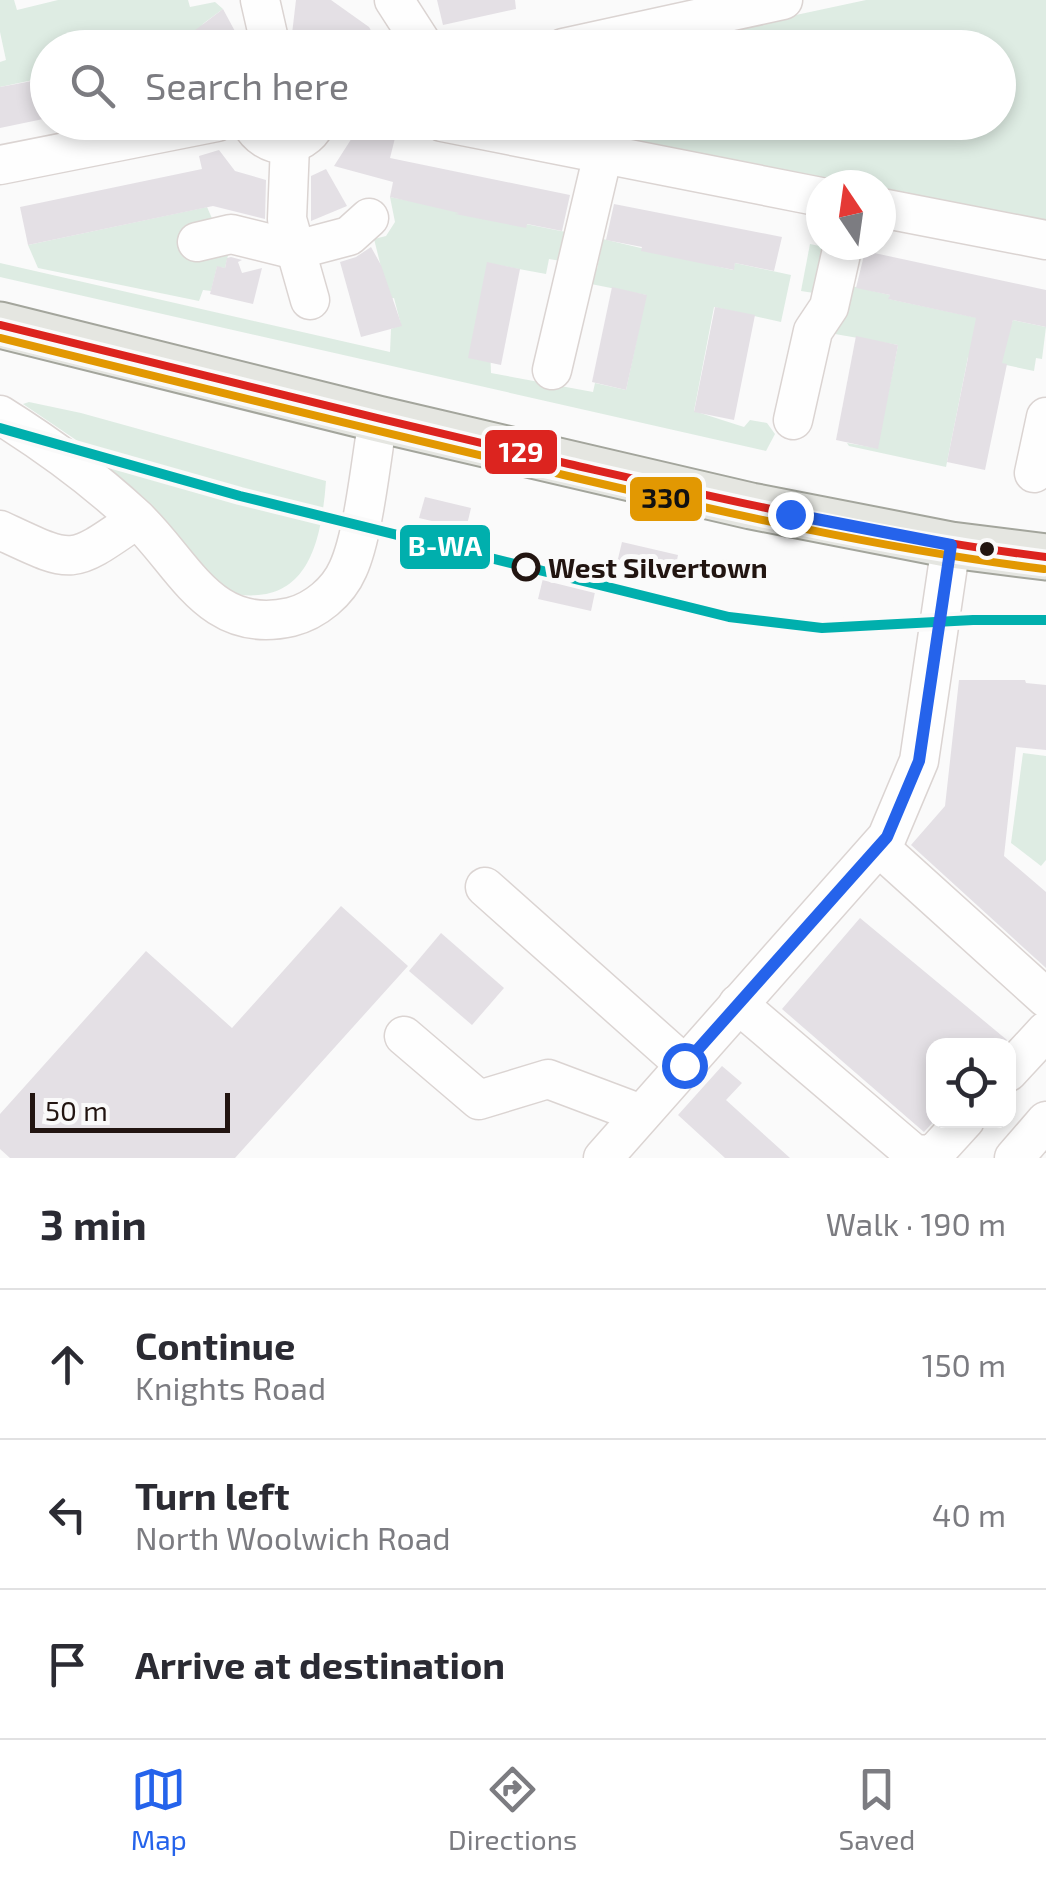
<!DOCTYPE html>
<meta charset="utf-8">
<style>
:root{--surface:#fff;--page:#f7f7f7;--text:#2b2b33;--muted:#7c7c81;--line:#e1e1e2;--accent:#2563eb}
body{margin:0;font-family:"Exo 2",sans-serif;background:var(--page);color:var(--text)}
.controls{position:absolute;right:30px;bottom:30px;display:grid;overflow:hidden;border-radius:20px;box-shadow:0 5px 15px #0003}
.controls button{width:90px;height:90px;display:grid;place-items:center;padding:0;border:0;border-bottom:2px solid var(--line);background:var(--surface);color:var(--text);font:50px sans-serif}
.compass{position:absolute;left:806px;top:170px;width:90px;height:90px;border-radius:50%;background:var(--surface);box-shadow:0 5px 15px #0003;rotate:347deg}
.scale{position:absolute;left:30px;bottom:25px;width:200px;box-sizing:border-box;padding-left:10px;border:5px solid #221511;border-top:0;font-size:28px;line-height:35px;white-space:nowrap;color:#221511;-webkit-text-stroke:8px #fafafa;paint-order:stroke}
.stop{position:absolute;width:30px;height:30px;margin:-22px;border:8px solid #2563eb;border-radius:50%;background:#fff}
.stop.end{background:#2563eb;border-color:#fff;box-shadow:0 2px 10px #0008}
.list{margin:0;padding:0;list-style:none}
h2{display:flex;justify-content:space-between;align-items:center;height:130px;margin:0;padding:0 40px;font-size:42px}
h2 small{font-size:32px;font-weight:400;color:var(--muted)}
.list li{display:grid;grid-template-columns:65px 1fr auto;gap:30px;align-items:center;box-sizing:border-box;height:150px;padding:0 40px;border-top:2px solid var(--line)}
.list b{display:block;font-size:38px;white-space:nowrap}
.list p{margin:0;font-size:32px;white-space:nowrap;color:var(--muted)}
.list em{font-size:32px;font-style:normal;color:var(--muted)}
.icon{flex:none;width:55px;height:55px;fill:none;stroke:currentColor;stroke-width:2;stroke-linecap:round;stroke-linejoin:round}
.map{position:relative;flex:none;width:1046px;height:1158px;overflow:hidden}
.search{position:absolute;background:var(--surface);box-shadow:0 5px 15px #0003;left:30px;right:30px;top:30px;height:110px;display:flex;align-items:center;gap:25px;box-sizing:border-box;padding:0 35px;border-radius:55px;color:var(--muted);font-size:38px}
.sheet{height:580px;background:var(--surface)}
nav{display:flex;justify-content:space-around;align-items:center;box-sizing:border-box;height:140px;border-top:2px solid var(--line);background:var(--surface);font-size:28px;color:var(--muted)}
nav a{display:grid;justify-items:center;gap:5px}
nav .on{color:var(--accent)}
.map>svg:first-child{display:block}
.green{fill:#deece3}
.building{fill:#e4e0e5}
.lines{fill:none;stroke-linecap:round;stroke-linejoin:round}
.minor-casing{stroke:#dbd4d2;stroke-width:41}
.major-casing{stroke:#a3a59c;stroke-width:49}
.minor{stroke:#fefefe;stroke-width:38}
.major{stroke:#e5e6e1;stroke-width:45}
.bus-1-casing{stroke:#fafafa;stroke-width:15}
.bus-2-casing{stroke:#fafafa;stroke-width:15}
.bus-1{stroke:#dc241f;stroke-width:8}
.bus-2{stroke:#e29802;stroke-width:8}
.rail-1-casing{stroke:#fafafa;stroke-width:18}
.rail-1{stroke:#00afad;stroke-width:10}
.route{stroke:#2563eb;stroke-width:12}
.bus-dot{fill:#221511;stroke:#fafafa;stroke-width:4}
.stop-dot{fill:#fafafa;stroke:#221511;stroke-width:5}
.labels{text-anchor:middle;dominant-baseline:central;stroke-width:10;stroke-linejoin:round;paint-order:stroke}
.stop-label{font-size:28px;font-weight:bold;fill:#221511;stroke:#fafafa;text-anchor:start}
.line-badge{stroke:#fafafa;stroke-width:4}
.badge-label{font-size:28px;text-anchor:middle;font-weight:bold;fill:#fff}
.pale-badge-label{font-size:28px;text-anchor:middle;font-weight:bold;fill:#111}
</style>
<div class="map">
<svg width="1046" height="1158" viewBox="0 0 1046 1158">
<rect width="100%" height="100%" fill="#fafafa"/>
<!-- green -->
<g class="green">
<path d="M0 0H14L17 10 58 0H188L190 7 215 2 223 9 204 23 184 47 48 48 47 77 0 87V62L6 60 0 32Z"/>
<path d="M866 0H1046V222L881 191V185H851L518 123 998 122V48L647 47Z"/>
<path d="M390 197 566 232 561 261 549 259 546 274 487 263 491 373 593 392 595 383 626 390 646 295 586 283 589 268 597 269 603 239 733 270 735 263 791 275 781 322 714 307 694 411 744 427 750 420 767 423 775 434 766 451 0 277V263L390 352 391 329 401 325 394 298 389 299 374 239 386 236 395 222Z"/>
<path d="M207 207 214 223 231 243 225 268 217 267 211 291 203 290 199 301 38 268 28 245Z"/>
<path d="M810 244 829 248 820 294 801 291Z"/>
<path d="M843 284 890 295 889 299 1011 325 1013 320 1046 327 1042 359 1036 358 1034 371 968 357 946 467 849 446 847 443 877 448 898 345 835 334Z"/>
<path d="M29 402 81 413 326 481C321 547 306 611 224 592L82 444 23 404Z"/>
<path d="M1023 753 1046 756V860L1041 866 1011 843Z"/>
</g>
<!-- building -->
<g class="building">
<path d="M296 0H331L369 27 381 48H350L292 34Z"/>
<path d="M437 0H515L516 9 443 25Z"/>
<path d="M223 9 244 48H184L194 31Z"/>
<path d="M48 78V118L0 128V87Z"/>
<path d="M357 130 395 138 390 158 570 195 562 231 527 224 526 228 455 214 459 213 390 197 393 182 334 166Z"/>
<path d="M219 150 235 171 266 180 265 219 213 206 28 245 20 207 202 169 199 156Z"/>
<path d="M326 169 347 206 311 221V176Z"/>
<path d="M614 204 782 237 774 271 735 263 734 270 641 251 642 247 606 240Z"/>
<path d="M371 247 381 265 402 326 361 337 340 262 356 257Z"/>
<path d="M865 251 1046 290V327L1013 320 1002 363 1007 364 985 470 947 462 976 318 888 299 890 295 856 288Z"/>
<path d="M231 257 242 260 238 262 242 273 262 268 253 304 210 294 217 266 225 268 227 258Z"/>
<path d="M487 262 520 269 501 365 468 358Z"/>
<path d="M612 287 647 295 626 390 592 382Z"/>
<path d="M715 307 755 315 734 420 694 412Z"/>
<path d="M856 336 898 345 878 449 836 440Z"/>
<path d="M425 497 471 508 466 529 419 518Z"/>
<path d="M622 542 678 555 674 574 617 563Z"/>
<path d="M546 566 598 578 591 611 538 599Z"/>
<path d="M959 680H1025L1026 683 1046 685V750L1016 747 1004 856 1046 892V968L911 845 945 806Z"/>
<path d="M341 906 408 966 235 1158H10L0 1149V1114L146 951 232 1028Z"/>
<path d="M860 918 1007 1040 1002 1046H934V1121L924 1132 782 1009Z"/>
<path d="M441 933 504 988 472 1025 409 971Z"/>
<path d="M722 1066 742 1083 726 1100 790 1158H725L678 1115Z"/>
</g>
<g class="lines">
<!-- minor casing -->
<g class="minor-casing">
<g id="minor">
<path d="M260 0 271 48"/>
<path d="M394 0 425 48"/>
<path d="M563 48 783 0"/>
<path d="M250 122C266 151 301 152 317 122"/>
<path d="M442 122 821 197"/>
<path d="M290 145 287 219 310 300"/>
<path d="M0 165 217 122"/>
<path d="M881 208 1046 240"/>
<path d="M197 242 231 234 296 250 349 236 369 218"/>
<path d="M552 370 603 154"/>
<path d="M0 415C48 445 93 478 134 516 184 562 208 636 291 617 315 611 338 592 348 569 364 534 371 459 378 419"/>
<path d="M793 420 813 331 829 307 843 245"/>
<path d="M1034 473 1046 417"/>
<path d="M0 530C75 565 69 566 137 519"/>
<path d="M879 847 1046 998"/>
<path d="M485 887 685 1065"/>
<path d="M738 1004 914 1154 933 1155 965 1120"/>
<path d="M404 1036 479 1100 548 1079 641 1114"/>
<path d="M1008 1072 1046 1031"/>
<path d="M603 1158 887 837 919 761 951 545"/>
<path d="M1014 1158 1046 1121"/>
</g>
</g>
<!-- major casing -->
<g class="major-casing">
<path id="major" d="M0 325 378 419 751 506 951 545 1046 557"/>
</g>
<!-- minor -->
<use href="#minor" class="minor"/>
<!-- major -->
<use href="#major" class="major"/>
<!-- bus-1 casing -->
<g class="bus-1-casing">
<path id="bus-1" d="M0 325C189 372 379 419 569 464 727 500 885 537 1046 557"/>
</g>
<!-- bus-2 casing -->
<g class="bus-2-casing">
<path id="bus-2" d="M0 338C189 385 378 432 568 476 726 513 883 549 1044 569"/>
</g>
<!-- bus-1 -->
<use href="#bus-1" class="bus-1"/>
<!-- bus-2 -->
<use href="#bus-2" class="bus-2"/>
<!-- rail-1 casing -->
<g class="rail-1-casing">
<path id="rail-1" d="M0 428 240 496 729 617 822 628 973 620H1046"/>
</g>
<!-- rail-1 -->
<use href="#rail-1" class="rail-1"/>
</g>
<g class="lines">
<!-- route -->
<path class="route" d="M684 1065 887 837 919 761 951 545 790 514"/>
</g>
<!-- markers -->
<circle class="bus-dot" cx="987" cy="549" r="9"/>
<circle class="stop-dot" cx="526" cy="567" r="12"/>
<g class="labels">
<!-- stop labels -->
<g class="stop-label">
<text x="548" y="567">West Silvertown</text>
</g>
</g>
<g class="line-badge">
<rect x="483" y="428" width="76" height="48" rx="10" fill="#dc241f"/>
<rect x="628" y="475" width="76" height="48" rx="10" fill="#e29802"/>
<rect x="398" y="523" width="94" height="48" rx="10" fill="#00afad"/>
</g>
<g class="badge-label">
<text x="521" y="462">129</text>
<text x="445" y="556">B-WA</text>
</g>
<g class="pale-badge-label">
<text x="666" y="508">330</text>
</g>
</svg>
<div class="controls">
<button><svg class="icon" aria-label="locate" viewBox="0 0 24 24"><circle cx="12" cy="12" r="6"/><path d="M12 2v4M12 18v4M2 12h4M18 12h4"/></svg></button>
</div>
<svg class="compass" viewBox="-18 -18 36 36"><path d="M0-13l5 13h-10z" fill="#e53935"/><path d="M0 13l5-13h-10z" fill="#7c7c81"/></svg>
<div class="scale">50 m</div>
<div class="stop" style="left:684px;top:1065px"></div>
<div class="stop end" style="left:790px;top:514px"></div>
<div class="search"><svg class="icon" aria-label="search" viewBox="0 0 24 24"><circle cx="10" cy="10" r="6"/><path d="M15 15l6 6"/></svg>Search here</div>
</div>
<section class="sheet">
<h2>3 min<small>Walk · 190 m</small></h2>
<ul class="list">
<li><svg class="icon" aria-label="ahead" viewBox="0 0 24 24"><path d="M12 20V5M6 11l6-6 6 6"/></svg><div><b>Continue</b><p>Knights Road</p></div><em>150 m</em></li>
<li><svg class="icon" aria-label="left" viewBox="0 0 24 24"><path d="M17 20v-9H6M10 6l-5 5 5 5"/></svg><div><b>Turn left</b><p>North Woolwich Road</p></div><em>40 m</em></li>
<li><svg class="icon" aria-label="arrive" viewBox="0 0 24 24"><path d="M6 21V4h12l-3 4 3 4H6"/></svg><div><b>Arrive at destination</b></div></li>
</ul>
</section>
<nav>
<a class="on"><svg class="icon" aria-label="map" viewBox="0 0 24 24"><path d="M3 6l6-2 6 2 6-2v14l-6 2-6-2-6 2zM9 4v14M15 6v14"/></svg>Map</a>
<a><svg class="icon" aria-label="directions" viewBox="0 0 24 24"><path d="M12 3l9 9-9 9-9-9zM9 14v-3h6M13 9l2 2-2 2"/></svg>Directions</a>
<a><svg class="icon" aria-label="saved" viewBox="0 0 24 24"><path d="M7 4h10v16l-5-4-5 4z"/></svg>Saved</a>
</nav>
